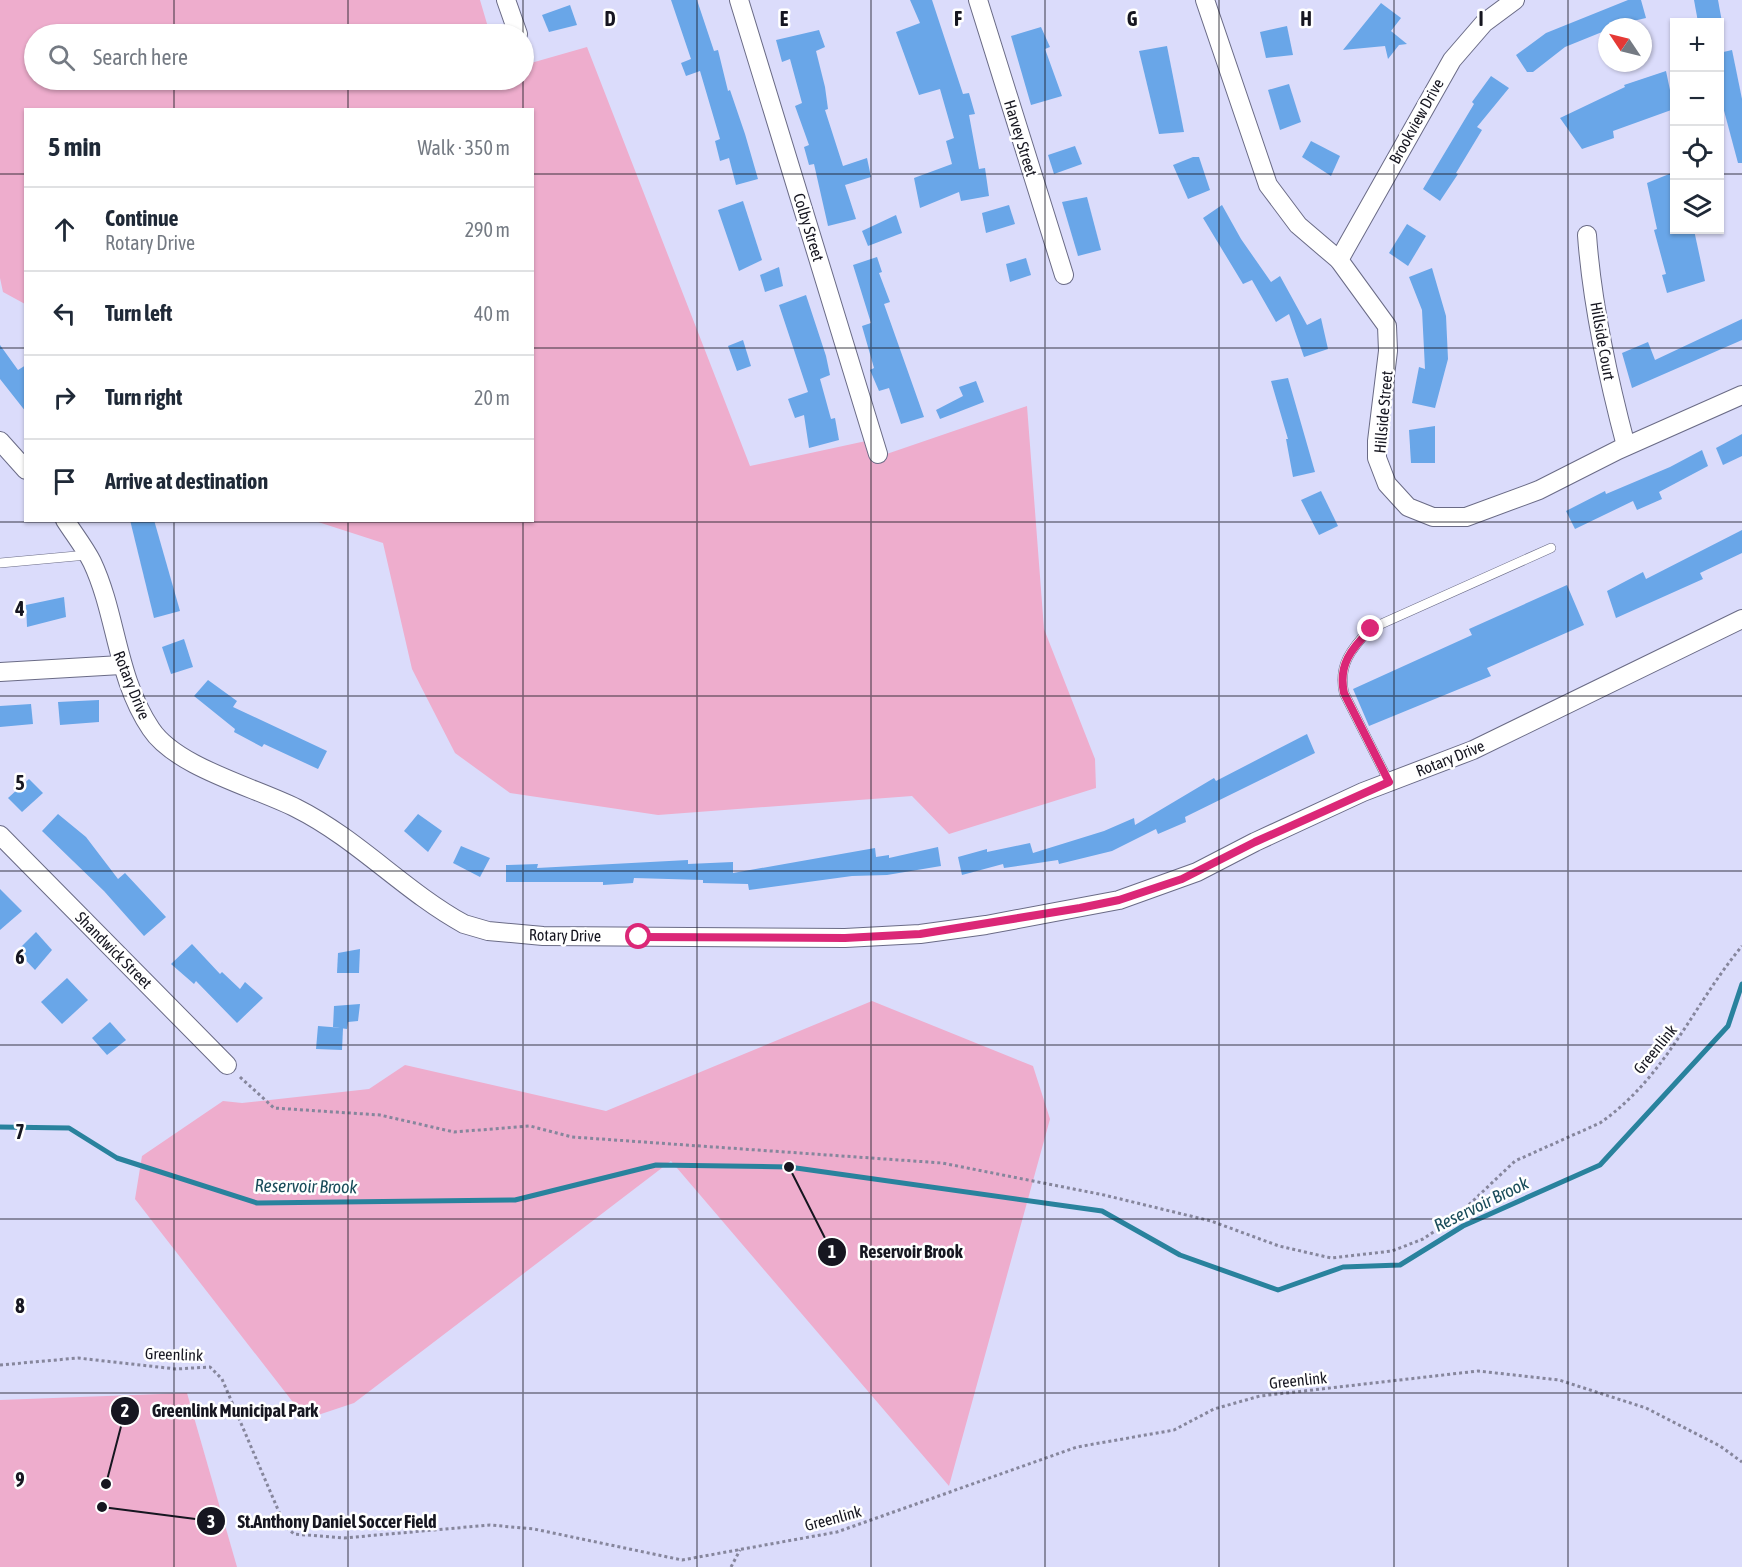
<!DOCTYPE html>
<meta charset="utf-8">
<style>
:root{--surface:#fff;--page:#f6f6f7;--text:#1f2937;--muted:#747a83;--line:#e0e1e3}
body{margin:0;font-family:"Asap Condensed",sans-serif;background:var(--page);color:var(--text)}
.controls{position:absolute;right:18px;top:18px;display:grid;overflow:hidden;border-radius:0px;box-shadow:0 2px 4px #0004}
.controls button{width:54px;height:54px;display:grid;place-items:center;padding:0;border:0;border-bottom:2px solid var(--line);background:var(--surface);color:var(--text);font:30px sans-serif}
.compass{position:absolute;left:1598px;top:18px;width:54px;height:54px;border-radius:50%;background:var(--surface);box-shadow:0 2px 4px #0004;rotate:305deg}
.stop{position:absolute;width:18px;height:18px;margin:-14px;border:4px solid #db2777;border-radius:50%;background:#fff}
.stop.end{background:#db2777;border-color:#fff;box-shadow:0 2px 6px #0008}
.list{margin:0;padding:0;list-style:none}
h2{display:flex;justify-content:space-between;align-items:center;height:78px;margin:0;padding:0 24px;font-size:26px}
h2 small{font-size:20px;font-weight:400;color:var(--muted)}
.list li{display:grid;grid-template-columns:39px 1fr auto;gap:18px;align-items:center;box-sizing:border-box;height:84px;padding:0 24px;border-top:2px solid var(--line)}
.list b{display:block;font-size:22px;white-space:nowrap}
.list p{margin:0;font-size:20px;white-space:nowrap;color:var(--muted)}
.list em{font-size:20px;font-style:normal;color:var(--muted)}
.icon{flex:none;width:33px;height:33px;fill:none;stroke:currentColor;stroke-width:2;stroke-linecap:round;stroke-linejoin:round}
.map{position:relative;flex:none;width:1742px;height:1567px;overflow:hidden}
.search{position:absolute;background:var(--surface);box-shadow:0 2px 4px #0004;left:24px;top:24px;width:510px;height:66px;display:flex;align-items:center;gap:15px;box-sizing:border-box;padding:0 21px;border-radius:33px;color:var(--muted);font-size:22px}
.panel{position:absolute;background:var(--surface);box-shadow:0 2px 4px #0004;left:24px;top:108px;width:510px;height:414px;border-radius:0px}
.map>svg:first-child{display:block}
.green{fill:#eeadcd}
.lines{fill:none;stroke-linecap:round;stroke-linejoin:round}
.stream{stroke:#29829d;stroke-width:5}
.building{fill:#69a6e8}
.service-casing{stroke:#6a6b86;stroke-width:10}
.minor-casing{stroke:#6a6b86;stroke-width:20}
.path{stroke:#86869c;stroke-width:3;stroke-dasharray:3 3;stroke-linecap:butt}
.service{stroke:#fff;stroke-width:9}
.minor{stroke:#fff;stroke-width:18}
.route{stroke:#db2777;stroke-width:8}
.grid{fill:none;stroke:#161620;stroke-width:1.5;stroke-opacity:0.55}
.labels{text-anchor:middle;dominant-baseline:central;stroke-width:5;stroke-linejoin:round;paint-order:stroke}
.street-label{font-size:16px;fill:#161620;stroke:#fff}
.water-label{font-size:18px;font-style:italic;fill:#194c5a;stroke:#fff}
.grid-label{font-size:20px;text-anchor:middle;font-weight:bold;fill:#161620;stroke:#fff;stroke-width:5;stroke-linejoin:round;paint-order:stroke}
.leader{fill:none;stroke:#161620;stroke-width:2}
.callout-dot{fill:#161620;stroke:#fff;stroke-width:2}
.mark-label{font-size:18px;text-anchor:middle;font-weight:bold;fill:#fff}
.callout-label{font-size:18px;text-anchor:middle;font-weight:bold;fill:#161620;stroke:#fff;stroke-width:5;stroke-linejoin:round;paint-order:stroke}
</style>
<div class="map">
<svg width="1742" height="1567" viewBox="0 0 1742 1567">
<rect width="100%" height="100%" fill="#dbdcfb"/>
<!-- green -->
<g class="green">
<path d="M0 0H480L490 34H34V80H524V65L587 47 750 466 866 441 872 459 1027 406 1044 629 1095 759 1096 788 949 834 912 796 658 815 510 793 455 753 412 669 383 543 315 521 532 520V110H26L25 304 3 292 0 278Z"/>
<path d="M872 1001 1033 1066 1050 1119 949 1486 671 1161 354 1403 306 1419 135 1199 142 1156 223 1101 242 1103 369 1089 405 1065 606 1111Z"/>
<path d="M187 1393 237 1567H0V1400Z"/>
</g>
<g class="lines">
<!-- stream -->
<path class="stream" d="M0 1127 69 1128 117 1158 257 1203 515 1200 656 1165 789 1167 1102 1211 1180 1255 1278 1290 1343 1267 1400 1265 1463 1226 1600 1165 1728 1026 1742 984"/>
</g>
<!-- building -->
<g class="building">
<path d="M671 0H697L714 51 718 50 728 91 730 90 745 134 758 179 736 185 729 158 720 161 715 141 720 139 700 71 686 76 681 63 691 59Z"/>
<path d="M910 0H932L963 94 969 93 975 114 969 115 979 169 985 168 989 196 961 201 959 192 920 208 914 178 952 164 946 141 954 138 940 89 919 95 896 32 920 23Z"/>
<path d="M1628 0H1641L1646 18 1607 27V30L1565 47 1533 72H1527L1516 55 1546 33Z"/>
<path d="M1694 0H1718L1722 22H1698Z"/>
<path d="M1381 3 1401 18 1391 31 1407 44 1399 45 1388 59 1385 46 1343 50Z"/>
<path d="M570 5 577 25 549 32 542 15Z"/>
<path d="M1287 26 1293 55 1266 58 1260 32Z"/>
<path d="M1041 27 1050 47 1045 49 1062 96 1031 105 1011 36Z"/>
<path d="M819 30 825 47 816 51 825 87 828 109 825 110 843 166 867 158 871 177 845 185 856 219 828 226 814 164 809 165 804 147 809 145 795 106 802 103 790 59 782 62 776 40Z"/>
<path d="M1167 46 1184 132 1159 134 1139 51Z"/>
<path d="M1732 50 1742 99V163H1738L1719 92V53Z"/>
<path d="M1666 71 1674 109 1613 131 1614 138 1582 149 1560 118 1625 87 1624 85Z"/>
<path d="M1491 76 1509 88 1477 127 1482 130 1456 173 1458 174 1440 201 1423 189 1474 104 1472 102Z"/>
<path d="M1289 84 1301 122 1280 130 1268 90Z"/>
<path d="M1311 141 1340 156 1331 176 1302 157Z"/>
<path d="M1075 146 1082 164 1054 174 1048 155Z"/>
<path d="M1193 157H1199L1210 190 1188 199 1173 165Z"/>
<path d="M1674 172V230H1694L1705 281 1667 293 1662 275 1666 274 1654 230 1657 229 1647 183Z"/>
<path d="M1087 197 1101 250 1078 256 1062 202Z"/>
<path d="M743 201 762 260 739 271 718 210Z"/>
<path d="M1009 205 1015 224 986 233 982 213Z"/>
<path d="M1222 205 1241 239 1271 282 1280 276 1307 325 1321 318 1328 349 1304 357 1289 314 1276 322 1252 280 1243 284 1203 218Z"/>
<path d="M896 215 902 233 868 246 862 231Z"/>
<path d="M1407 224 1426 236 1408 266 1389 253Z"/>
<path d="M877 257 882 272 879 273 890 302 884 304 924 417 901 424 889 388 879 391 870 370 874 368 862 326 871 323 853 265Z"/>
<path d="M1026 258 1031 275 1010 282 1006 264Z"/>
<path d="M779 267 783 286 765 292 760 275Z"/>
<path d="M1432 268 1446 316 1448 359 1435 408 1412 403 1419 367 1425 369 1422 310 1409 277Z"/>
<path d="M806 295 826 356 830 375 820 379 831 419 835 418 839 440 809 448 804 415 795 418 788 399 808 392 779 305Z"/>
<path d="M1742 319V340L1632 388 1622 353 1648 342 1655 360Z"/>
<path d="M743 340 751 366 737 371 728 346Z"/>
<path d="M0 345 18 370 26 365V412L0 379Z"/>
<path d="M1288 378 1315 472 1293 477 1286 439H1288L1271 381Z"/>
<path d="M976 381 984 402 940 419 936 410 963 396 959 387Z"/>
<path d="M1435 426V463H1411L1409 430Z"/>
<path d="M1742 434V456L1723 465 1716 448Z"/>
<path d="M1702 450 1708 466 1659 492 1662 499 1637 510 1633 501 1575 529 1566 511 1605 491 1606 494 1670 467Z"/>
<path d="M1321 491 1338 526 1319 535 1301 500Z"/>
<path d="M130 520H154L180 611 154 618Z"/>
<path d="M1742 530V553L1700 573 1703 579 1616 618 1607 591 1643 572 1646 579Z"/>
<path d="M1567 585 1584 625 1487 668 1491 676 1369 726 1353 689 1472 635 1469 629Z"/>
<path d="M64 597 66 617 27 627 26 605Z"/>
<path d="M184 639 193 667 171 674 162 647Z"/>
<path d="M208 680 237 701 233 707 327 751 318 769 264 744 262 747 234 732 235 729 194 696Z"/>
<path d="M99 700V722L60 725 58 702Z"/>
<path d="M31 704 33 724 0 727V706Z"/>
<path d="M1307 734 1315 753 1185 817 1186 822 1158 834 1156 829 1112 851 1059 864 1058 860 1004 868 1003 864 962 875 958 857 987 849V852L1030 843 1033 853 1104 831 1134 818 1135 825 1214 778 1216 781Z"/>
<path d="M29 779 43 793 22 812 8 798Z"/>
<path d="M58 814 86 837 118 879 125 873 166 917 144 936 104 891 42 831Z"/>
<path d="M418 814 442 831 428 852 404 831Z"/>
<path d="M461 846 490 858 480 877 453 863Z"/>
<path d="M938 847 941 866 887 875 852 876 749 890 748 884 703 883V880L634 878 633 883 603 885V882H506V865L538 864 537 868 688 860V864L733 862V873L875 848 876 857 889 855V858Z"/>
<path d="M0 889 22 911 0 930Z"/>
<path d="M36 932 52 950 35 970 17 951Z"/>
<path d="M192 944 220 974 222 972 240 989 245 982 263 998 237 1023 196 981 194 984 171 964Z"/>
<path d="M360 949 359 973H337L338 953Z"/>
<path d="M67 978 88 1000 62 1024 41 1002Z"/>
<path d="M360 1004 358 1021 348 1022 347 1029 333 1027 334 1006Z"/>
<path d="M110 1022 126 1040 107 1055 92 1038Z"/>
<path d="M318 1026 343 1028 342 1050 316 1049Z"/>
</g>
<g class="lines">
<!-- service casing -->
<g class="service-casing">
<g id="service">
<path d="M0 563 87 555"/>
<path d="M1389 782 1344 693C1338 665 1351 649 1370 629L1551 548"/>
</g>
</g>
<!-- minor casing -->
<g class="minor-casing">
<g id="minor">
<path d="M506 0 518 34"/>
<path d="M739 0 878 454"/>
<path d="M978 0 1064 275"/>
<path d="M1205 0 1268 185 1298 225 1339 260 1387 326 1388 351 1377 441V458L1387 484 1408 507 1433 517H1466L1539 490 1618 450 1742 395"/>
<path d="M1587 235C1592 305 1608 378 1626 446"/>
<path d="M1339 260 1452 60 1484 23 1515 0"/>
<path d="M0 441 26 470"/>
<path d="M65 520C74 534 85 548 92 562 117 615 116 677 151 729 176 767 254 787 296 808 358 839 404 891 464 924L488 931 543 936 845 938 920 934 986 925 1119 900 1197 872 1255 842 1363 792 1473 750 1742 619"/>
<path d="M0 672 121 665"/>
<path d="M0 835 227 1065"/>
</g>
</g>
<!-- path -->
<g class="path">
<path d="M240 1077 274 1108 380 1115 454 1132 530 1126 572 1137 942 1163 1104 1195 1211 1221 1279 1246 1331 1258 1392 1251 1423 1239 1456 1217 1515 1161 1600 1123C1666 1077 1693 1005 1742 946"/>
<path d="M0 1365 78 1358 176 1369 210 1367 222 1379 285 1526 294 1534 344 1538 490 1525 534 1529 682 1560 837 1532 1077 1447 1174 1430 1214 1409 1260 1396 1478 1371 1559 1380 1646 1408 1720 1446 1742 1462"/>
<path d="M731 1567 740 1550"/>
</g>
<!-- service -->
<use href="#service" class="service"/>
<!-- minor -->
<use href="#minor" class="minor"/>
</g>
<g class="lines">
<!-- route -->
<path class="route" d="M639 937 845 938 920 934 1080 908 1119 900 1182 879 1255 842 1389 782 1344 693C1338 665 1351 649 1371 629"/>
</g>
<!-- grid -->
<path class="grid" d="M174 0V34M348 0V34M523 0V34M697 0V1567M871 0V1567M1045 0V1567M1219 0V1567M1394 0V1567M1568 0V1567M174 80V110M348 80V110M523 80V110M0 174H26M532 174H1674M1720 174H1742M0 348H26M532 348H1742M174 520V1567M348 520V1567M523 520V1567M0 522H1742M0 696H1742M0 871H1742M0 1045H1742M0 1219H1742M0 1393H1742"/>
<g class="labels">
<!-- street labels -->
<g class="street-label">
<text transform="translate(1416 121) rotate(-61)">Brookview Drive</text>
<text transform="translate(1021 138) rotate(73)">Harvey Street</text>
<text transform="translate(809 227) rotate(73)">Colby Street</text>
<text transform="translate(1603 341) rotate(80)">Hillside Court</text>
<text transform="translate(1383 412) rotate(-85)">Hillside Street</text>
<text transform="translate(132 685) rotate(68)">Rotary Drive</text>
<text transform="translate(1450 758) rotate(-22)">Rotary Drive</text>
<text transform="translate(565 935) rotate(1)">Rotary Drive</text>
<text transform="translate(114 950) rotate(45)">Shandwick Street</text>
<text transform="translate(1655 1049) rotate(-51)">Greenlink</text>
<text transform="translate(174 1354) rotate(2)">Greenlink</text>
<text transform="translate(1298 1380) rotate(-6)">Greenlink</text>
<text transform="translate(833 1518) rotate(-15)">Greenlink</text>
</g>
<!-- water labels -->
<g class="water-label">
<text transform="translate(306 1186) rotate(1)">Reservoir Brook</text>
<text transform="translate(1481 1204) rotate(-26)">Reservoir Brook</text>
</g>
</g>
<g class="grid-label">
<text x="610" y="26">D</text>
<text x="784" y="26">E</text>
<text x="958" y="26">F</text>
<text x="1132" y="26">G</text>
<text x="1306" y="26">H</text>
<text x="1481" y="26">I</text>
<text x="20" y="616">4</text>
<text x="20" y="790">5</text>
<text x="20" y="964">6</text>
<text x="20" y="1139">7</text>
<text x="20" y="1313">8</text>
<text x="20" y="1487">9</text>
</g>
<!-- callouts -->
<path class="leader" d="M789 1167L832 1252M106 1484L125 1411M102 1507L211 1521"/>
<g class="callout-dot">
<circle cx="789" cy="1167" r="6"/>
<circle cx="106" cy="1484" r="6"/>
<circle cx="102" cy="1507" r="6"/>
<circle cx="832" cy="1252" r="15"/>
<circle cx="125" cy="1411" r="15"/>
<circle cx="211" cy="1521" r="15"/>
</g>
<g class="mark-label">
<text x="832" y="1258">1</text>
<text x="125" y="1417">2</text>
<text x="211" y="1528">3</text>
</g>
<g class="callout-label">
<text x="911" y="1258">Reservoir Brook</text>
<text x="235" y="1417">Greenlink Municipal Park</text>
<text x="337" y="1528">St.Anthony Daniel Soccer Field</text>
</g>
</svg>
<div class="controls">
<button>+</button>
<button>−</button>
<button><svg class="icon" aria-label="locate" viewBox="0 0 24 24"><circle cx="12" cy="12" r="6"/><path d="M12 2v4M12 18v4M2 12h4M18 12h4"/></svg></button>
<button><svg class="icon" aria-label="layers" viewBox="0 0 24 24"><path d="M12 4l9 5-9 5-9-5zM3 14l9 5 9-5"/></svg></button>
</div>
<svg class="compass" viewBox="-18 -18 36 36"><path d="M0-13l5 13h-10z" fill="#e53935"/><path d="M0 13l5-13h-10z" fill="#747a83"/></svg>
<div class="stop" style="left:639px;top:937px"></div>
<div class="stop end" style="left:1371px;top:629px"></div>
<div class="search"><svg class="icon" aria-label="search" viewBox="0 0 24 24"><circle cx="10" cy="10" r="6"/><path d="M15 15l6 6"/></svg>Search here</div>
<section class="panel">
<h2>5 min<small>Walk · 350 m</small></h2>
<ul class="list">
<li><svg class="icon" aria-label="ahead" viewBox="0 0 24 24"><path d="M12 20V5M6 11l6-6 6 6"/></svg><div><b>Continue</b><p>Rotary Drive</p></div><em>290 m</em></li>
<li><svg class="icon" aria-label="left" viewBox="0 0 24 24"><path d="M17 20v-9H6M10 6l-5 5 5 5"/></svg><div><b>Turn left</b></div><em>40 m</em></li>
<li><svg class="icon" aria-label="right" viewBox="0 0 24 24"><path d="M7 20v-9h11M14 6l5 5-5 5"/></svg><div><b>Turn right</b></div><em>20 m</em></li>
<li><svg class="icon" aria-label="arrive" viewBox="0 0 24 24"><path d="M6 21V4h12l-3 4 3 4H6"/></svg><div><b>Arrive at destination</b></div></li>
</ul>
</section>
</div>
